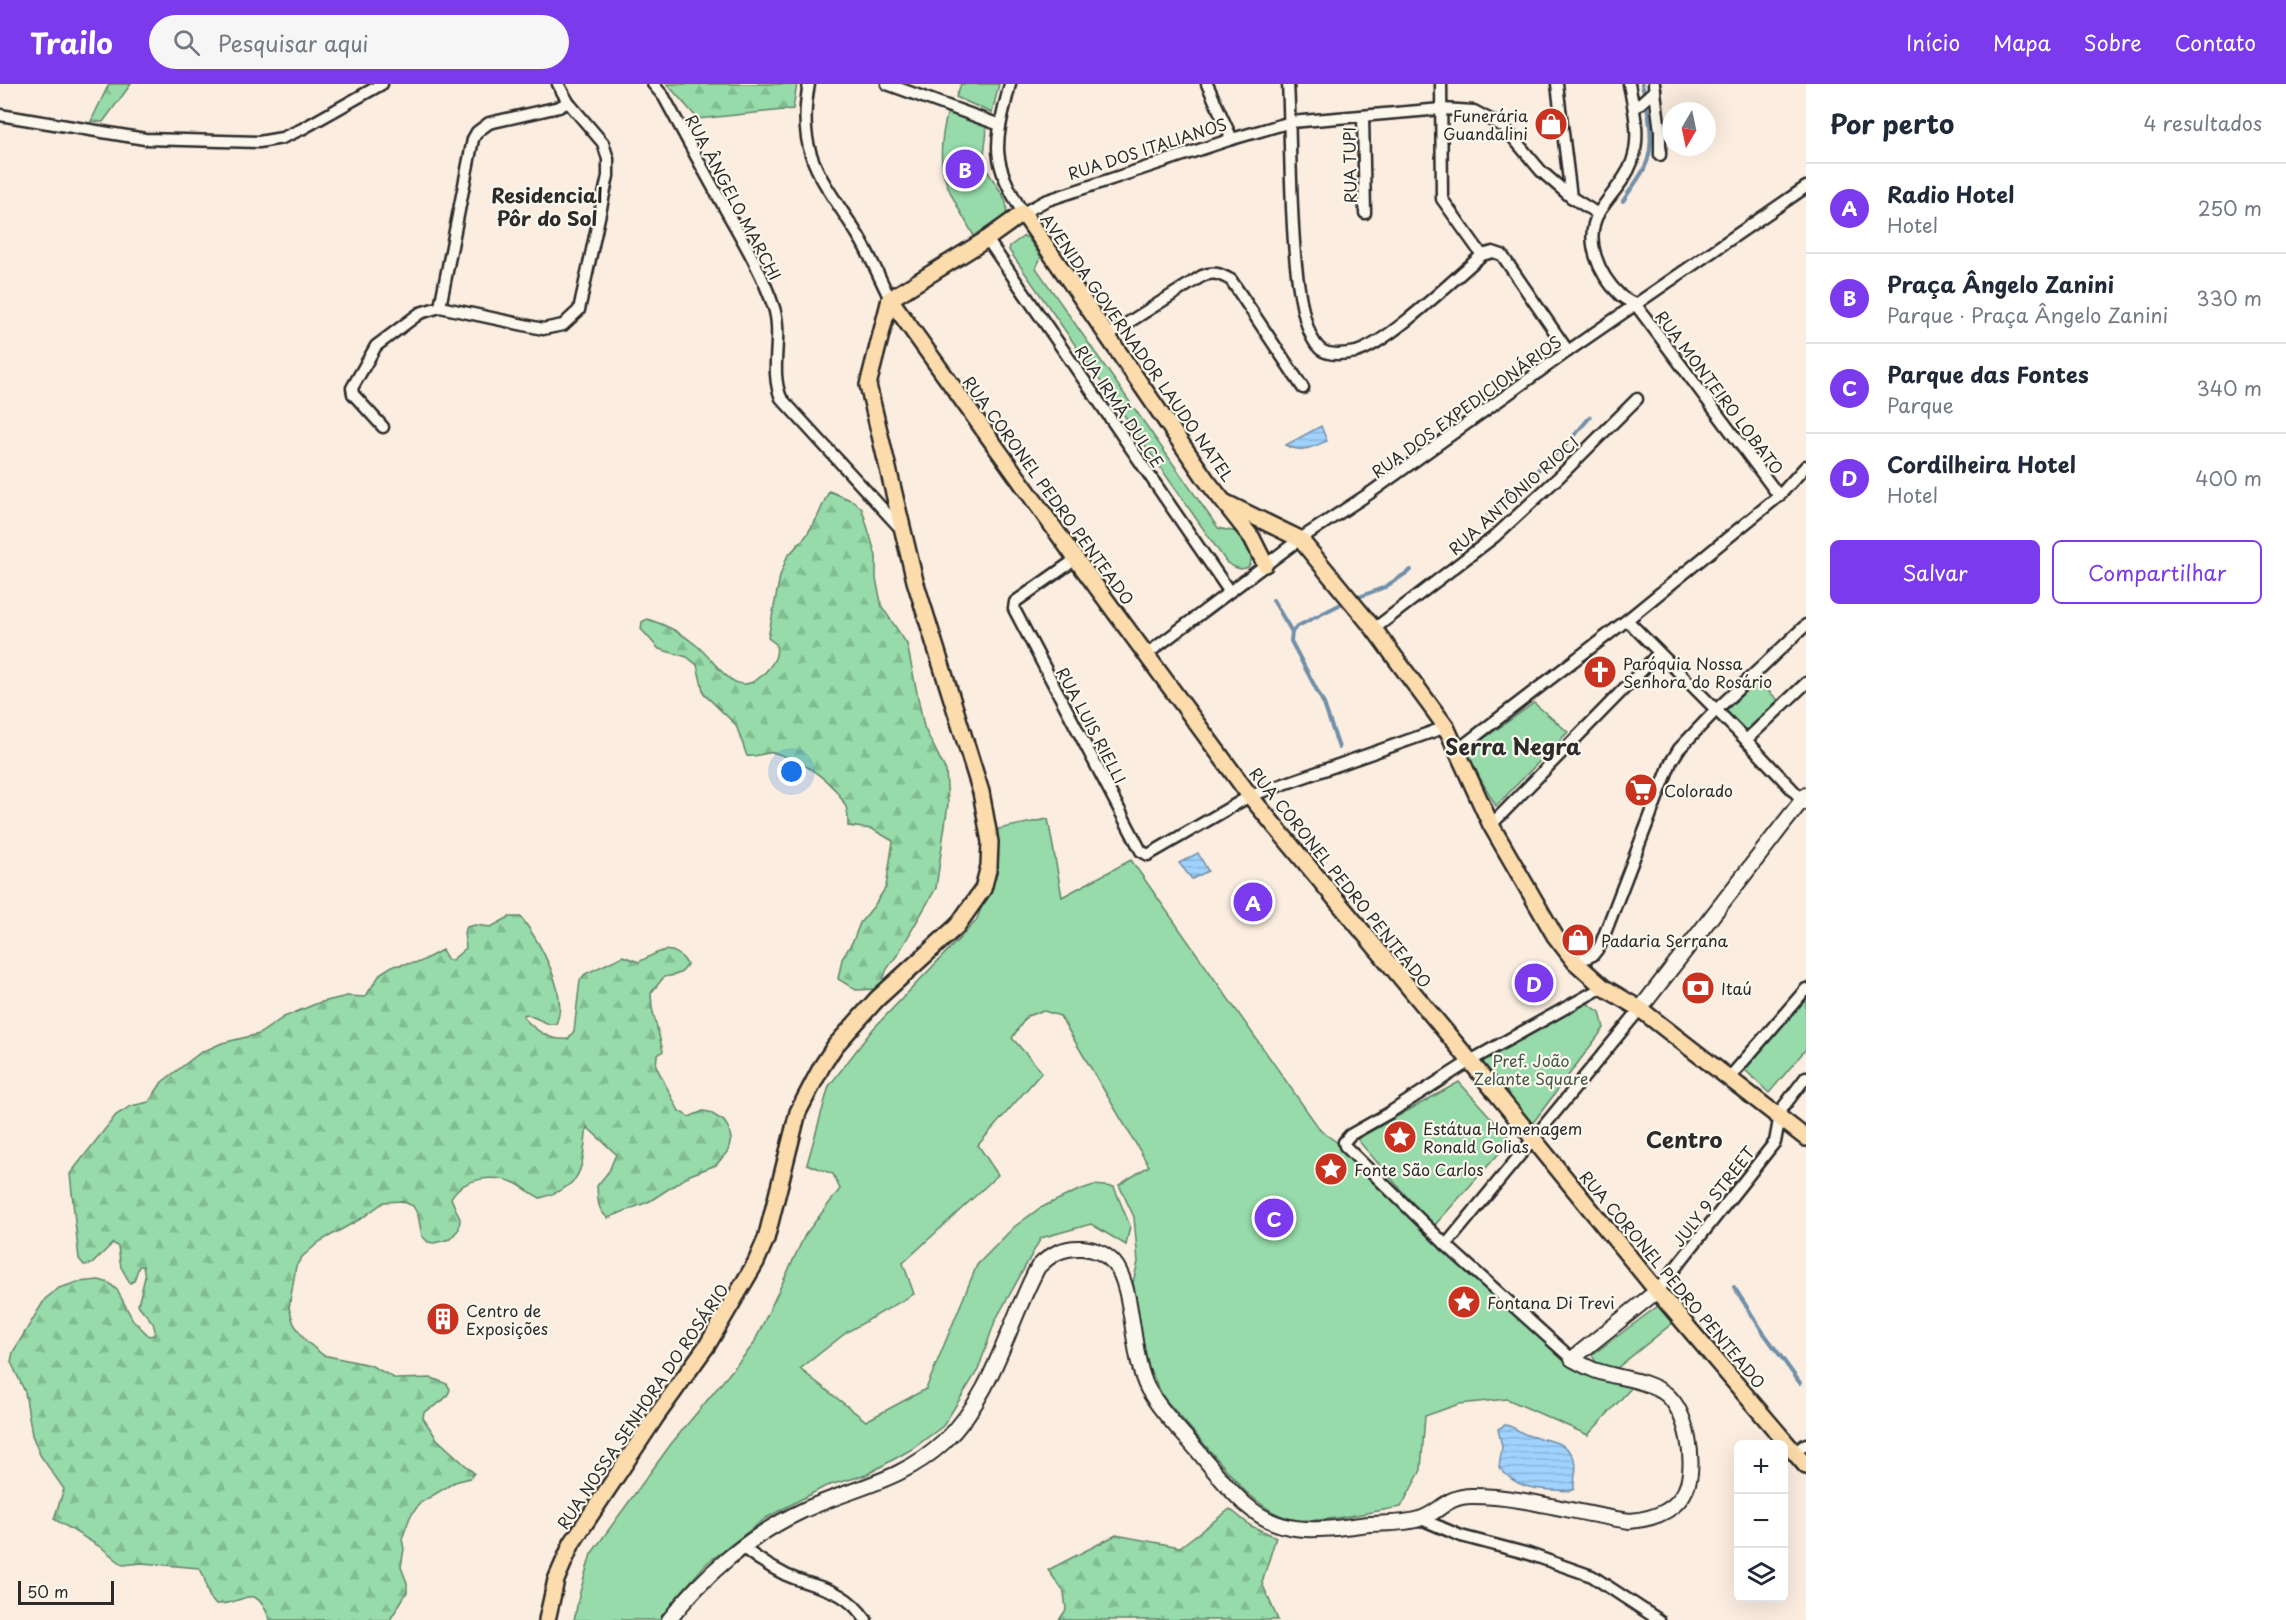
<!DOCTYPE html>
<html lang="pt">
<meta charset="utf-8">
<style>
:root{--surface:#fff;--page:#f6f6f7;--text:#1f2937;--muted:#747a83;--line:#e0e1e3;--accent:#7c3aed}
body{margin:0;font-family:"Playpen Sans",sans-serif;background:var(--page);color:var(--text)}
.controls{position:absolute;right:18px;bottom:18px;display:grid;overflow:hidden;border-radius:9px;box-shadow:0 6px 24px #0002}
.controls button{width:54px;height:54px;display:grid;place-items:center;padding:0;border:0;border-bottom:2px solid var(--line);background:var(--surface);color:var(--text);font:30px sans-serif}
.compass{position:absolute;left:1662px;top:18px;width:54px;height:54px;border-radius:50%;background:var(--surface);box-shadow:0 6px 24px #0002;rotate:189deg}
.scale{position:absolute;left:18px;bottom:15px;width:96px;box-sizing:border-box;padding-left:6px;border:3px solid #2b2b2b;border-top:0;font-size:16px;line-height:21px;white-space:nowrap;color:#2b2b2b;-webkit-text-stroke:4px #fbf7ec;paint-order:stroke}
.you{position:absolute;left:792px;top:688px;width:21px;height:21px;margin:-15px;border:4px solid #fff;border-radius:50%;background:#1a73e8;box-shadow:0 0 0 9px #1a73e833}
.badge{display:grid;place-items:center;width:39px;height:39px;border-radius:50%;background:var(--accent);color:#fff;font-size:20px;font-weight:700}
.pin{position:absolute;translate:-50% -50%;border:3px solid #fff;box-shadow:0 2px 6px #0006}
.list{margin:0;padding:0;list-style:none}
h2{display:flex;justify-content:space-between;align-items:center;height:78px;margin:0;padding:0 24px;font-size:26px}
h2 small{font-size:20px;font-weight:400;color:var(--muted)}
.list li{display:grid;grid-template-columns:39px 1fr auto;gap:18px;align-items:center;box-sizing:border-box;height:90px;padding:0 24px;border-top:2px solid var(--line)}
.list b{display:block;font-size:22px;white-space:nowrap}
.list p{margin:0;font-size:20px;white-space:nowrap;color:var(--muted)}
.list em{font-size:20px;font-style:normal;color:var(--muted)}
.actions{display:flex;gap:12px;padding:18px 24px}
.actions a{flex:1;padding:14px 0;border:2px solid var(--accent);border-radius:9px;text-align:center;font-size:21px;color:var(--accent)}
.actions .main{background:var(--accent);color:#fff}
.icon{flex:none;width:33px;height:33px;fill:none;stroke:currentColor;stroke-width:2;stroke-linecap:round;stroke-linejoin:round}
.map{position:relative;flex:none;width:1806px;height:1536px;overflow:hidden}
header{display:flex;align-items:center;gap:36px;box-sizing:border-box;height:84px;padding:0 30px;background:var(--accent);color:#fff}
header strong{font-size:28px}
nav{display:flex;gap:33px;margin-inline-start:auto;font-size:21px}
.search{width:420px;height:54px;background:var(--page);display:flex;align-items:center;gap:15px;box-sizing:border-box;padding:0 21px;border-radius:33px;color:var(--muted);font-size:22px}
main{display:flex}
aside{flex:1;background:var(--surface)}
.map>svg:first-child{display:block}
.forest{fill:url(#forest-firs);stroke:#60836a;stroke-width:1.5}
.park{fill:#96dba9;stroke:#60836a;stroke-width:1.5}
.water{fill:url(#water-rules);stroke:#718fa9;stroke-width:1.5}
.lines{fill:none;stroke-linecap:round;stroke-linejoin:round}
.stream{stroke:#718fa9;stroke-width:4}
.street-casing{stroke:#2b2b2b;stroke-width:15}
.secondary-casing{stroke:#2b2b2b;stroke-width:18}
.primary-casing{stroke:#2b2b2b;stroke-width:20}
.street{stroke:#fbf7ec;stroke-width:10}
.secondary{stroke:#fbf7ec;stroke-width:14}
.primary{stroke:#fcdcac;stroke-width:15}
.labels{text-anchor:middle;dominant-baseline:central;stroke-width:4.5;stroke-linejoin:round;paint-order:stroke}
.poi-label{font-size:16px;fill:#2b2b2b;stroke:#fbf7ec;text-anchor:start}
.street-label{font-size:16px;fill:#2b2b2b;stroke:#fbf7ec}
.park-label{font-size:16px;fill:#46574a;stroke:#fbf7ec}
.quarter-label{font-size:20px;font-weight:bold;fill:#2b2b2b;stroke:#fbf7ec}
.district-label{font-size:22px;font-weight:bold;fill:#2b2b2b;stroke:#fbf7ec}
</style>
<header>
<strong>Trailo</strong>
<div class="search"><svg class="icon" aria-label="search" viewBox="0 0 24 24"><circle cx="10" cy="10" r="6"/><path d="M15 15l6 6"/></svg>Pesquisar aqui</div>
<nav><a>Início</a><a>Mapa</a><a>Sobre</a><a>Contato</a></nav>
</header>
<main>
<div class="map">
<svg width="1806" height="1536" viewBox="0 0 1806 1536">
<defs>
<pattern id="forest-firs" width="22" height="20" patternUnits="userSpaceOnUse" patternTransform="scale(1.5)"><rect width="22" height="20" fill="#96dba9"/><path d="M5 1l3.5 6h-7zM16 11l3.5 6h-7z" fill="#81bc92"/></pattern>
<pattern id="water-rules" width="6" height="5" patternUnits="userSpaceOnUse" patternTransform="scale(1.5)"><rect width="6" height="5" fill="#9fd2fd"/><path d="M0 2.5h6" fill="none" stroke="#89b4d9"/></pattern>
</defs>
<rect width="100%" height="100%" fill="#fbede0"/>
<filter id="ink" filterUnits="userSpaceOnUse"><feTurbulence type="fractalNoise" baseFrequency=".0167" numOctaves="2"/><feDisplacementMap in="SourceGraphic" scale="12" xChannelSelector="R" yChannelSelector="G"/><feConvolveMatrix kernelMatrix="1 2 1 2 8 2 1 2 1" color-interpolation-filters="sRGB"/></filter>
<g filter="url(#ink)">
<!-- forest -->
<g class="forest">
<path d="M109 0H131L103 38 91 37Z"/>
<path d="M667 0H797L793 25 698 35Z"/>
<path d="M829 407 853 417 862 425 876 472V495L882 523 907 560 924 643 946 687 948 720 936 804 898 870 887 885 883 895 885 896 876 905 856 906 838 895 842 875 853 857 860 839 874 822 886 803 893 757 872 745 848 742C848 736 848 728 846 723 835 697 801 676 775 669 765 667 757 674 747 672L736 641 704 610 697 581 687 573 659 565 641 545 642 538 647 535C664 540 682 549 696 561 720 580 737 623 768 585 775 577 778 570 776 560L768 554 780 492 787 473 806 452 817 434Z"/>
<path d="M509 833H521C539 857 570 910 556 940H549L526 930 524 931V934C535 946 550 957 568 955L574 947 580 896 585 890 623 872 639 878C657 868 673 857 687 880 683 891 675 891 664 893L651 909 652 924 663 967 657 972 656 982 679 1027 689 1033 703 1027 709 1028 724 1037 729 1045 731 1055 728 1067 716 1081 690 1091 650 1117 608 1134C597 1126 598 1115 597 1102L609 1087 616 1070 587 1043C581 1084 586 1101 540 1114 531 1109 523 1103 515 1099 494 1090 462 1094 451 1114L460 1135 459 1145 450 1155 434 1159 428 1158 422 1152 418 1131 413 1122 402 1117 384 1118 362 1134 319 1158 302 1173 296 1182 289 1224 294 1240 306 1257 323 1271 370 1281 396 1295 432 1294 447 1300 450 1305C447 1317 434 1322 424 1328L423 1334 437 1355 474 1389 470 1394 455 1398 420 1419 410 1433 402 1455 404 1465 401 1483 407 1499V1508L390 1536H270C254 1494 245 1522 215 1520 202 1507 209 1495 199 1484L142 1479 123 1481 102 1464 54 1435 64 1405 40 1371 32 1351 25 1308 11 1278 13 1268 45 1215 59 1204 78 1198 99 1196 109 1199 117 1206 133 1236 149 1252 154 1251 155 1246 153 1239 138 1221 145 1193 143 1182H139L134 1197 130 1199 121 1183 118 1163 113 1159 92 1180 84 1181 79 1175 70 1090 116 1031 131 1022 149 1018 162 998 200 969 222 959 259 950 284 933 318 919 347 912 365 913 381 889 392 882 420 878 442 866 448 876H452L466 864 464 849 467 843 475 841 491 843Z"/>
<path d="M1230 1425 1251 1442 1276 1453 1262 1499 1278 1536H1059L1066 1526 1064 1508 1048 1486 1116 1451 1180 1463Z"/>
</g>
<!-- park -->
<g class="park">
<path d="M961 0H999L992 29 956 13Z"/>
<path d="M948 27 986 42C989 55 981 68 985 81 990 97 1011 113 1006 130L974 152C946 102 932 85 948 27Z"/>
<path d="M1024 152 1028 154 1041 173 1036 184 1218 444C1223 446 1233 446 1238 449 1249 457 1256 472 1248 483 1240 487 1234 483 1227 479L1009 166 1010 162Z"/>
<path d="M1757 596 1780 618 1746 650 1725 628Z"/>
<path d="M1534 619 1568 648 1496 722 1465 668Z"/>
<path d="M1048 735 1062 813 1131 776 1321 1047 1338 1059 1433 1154 1567 1275 1633 1302 1588 1351 1507 1315 1459 1320 1425 1332 1421 1386 1401 1423C1372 1427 1315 1442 1288 1434 1271 1429 1258 1418 1245 1407L1164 1314 1149 1284 1144 1263 1133 1198 1138 1178 1134 1133 1119 1101 1149 1082 1060 932 1044 927 1027 932 1012 954 1042 988 978 1061 998 1091 903 1179 914 1210 847 1248 800 1285 866 1337 926 1305 977 1181 1014 1143 1040 1124 1079 1106 1094 1101 1114 1103 1130 1142 1126 1161 1091 1140 1041 1154 995 1237 978 1286 943 1342 912 1365 866 1391 826 1402 766 1434 706 1480 674 1516 662 1536H574L580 1508 591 1470 671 1360 753 1261 805 1151 840 1105 833 1090 807 1080 829 1002 873 945 976 837 987 810 995 780 998 745Z"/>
<path d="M1806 911V965L1769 1009 1742 983Z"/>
<path d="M1580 919 1588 920 1600 928 1604 944 1532 1040 1478 976Z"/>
<path d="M1459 998 1511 1056 1433 1143 1357 1055Z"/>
<path d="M1662 1219 1675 1237 1617 1284 1611 1286 1598 1282 1592 1271Z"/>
</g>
<!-- water -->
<g class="water">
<path d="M1321 342 1327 357C1312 363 1302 370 1286 361Z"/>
<path d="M1198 769 1208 787 1192 795 1179 779Z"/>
<path d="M1505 1341C1514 1342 1519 1348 1527 1351 1544 1357 1568 1355 1575 1377 1578 1384 1573 1395 1574 1405L1570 1407C1541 1405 1519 1408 1499 1383L1502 1363 1498 1345Z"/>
</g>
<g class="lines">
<!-- stream -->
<g class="stream">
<path d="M1623 117C1630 106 1638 96 1644 85 1657 60 1648 26 1642 0"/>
<path d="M1488 430 1567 360 1590 333"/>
<path d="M1359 513 1385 503 1411 486"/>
<path d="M1273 516 1292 548"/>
<path d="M1339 521 1296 543 1292 548 1291 557 1324 620 1339 664"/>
<path d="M1734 1203 1763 1248 1800 1299"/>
</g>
<!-- street casing -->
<g class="street-casing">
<g id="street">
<path d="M653 0 664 13C685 52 706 91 728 130 745 160 763 191 774 224 783 253 769 285 781 314L902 446"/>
<path d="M809 0C795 73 824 96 859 153 871 173 880 195 890 215"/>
<path d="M887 0 1000 41"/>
<path d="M1010 0C995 61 989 73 1023 129L1045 117 1232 55 1291 38 1442 25 1474 27 1504 43 1541 87 1571 113 1598 130"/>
<path d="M1207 0 1232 55"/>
<path d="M1288 0C1292 51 1286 235 1320 265 1328 272 1346 270 1356 268 1387 260 1455 194 1482 171L1493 168 1502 171 1568 267"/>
<path d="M1441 0 1442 115 1482 171"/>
<path d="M1557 0 1571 113"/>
<path d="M1629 0C1634 26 1641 52 1632 78 1625 97 1610 111 1599 128 1583 156 1599 191 1620 211 1624 215 1631 218 1636 221L1779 412"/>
<path d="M1654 0 1660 47V71"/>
<path d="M1634 25 1655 6"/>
<path d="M0 31 145 55 259 58 282 54 302 45 382 0"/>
<path d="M1363 32 1365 129"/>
<path d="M987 155 1229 507"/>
<path d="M440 223 543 245 563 241 579 226 608 92V75L603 59 568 18 558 0"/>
<path d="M1107 252 1202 192C1214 187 1220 190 1231 196L1303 304"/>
<path d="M383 343 353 310 352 304 376 262 420 229 440 223 473 55 477 48 489 39 559 23 568 18"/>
<path d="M1076 475 1015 518 1014 525 1141 767 1148 771 1250 712 1446 643"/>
<path d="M1627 536 1746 656 1806 720"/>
<path d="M1374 545 1494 453 1559 393 1637 315"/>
<path d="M1147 570 1300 455 1370 409 1568 267 1806 103"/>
<path d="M1746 656 1806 599"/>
<path d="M1456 667 1627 536 1779 412 1806 382"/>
<path d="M1491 741 1659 569"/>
<path d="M1575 878 1593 871 1600 862 1671 678 1679 665 1716 626 1806 541"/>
<path d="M1729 994 1806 905"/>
<path d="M1446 1161 1640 925"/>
<path d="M1657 1207 1775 1058 1781 1026 1806 993"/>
<path d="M1572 1275 1446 1161 1345 1062 1344 1058 1350 1051 1389 1029 1470 977 1603 903"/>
<path d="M1794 1369 1806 1360"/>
<path d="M1421 1435 1461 1452 1529 1470 1592 1492 1659 1536"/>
<path d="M742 1463C756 1474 770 1483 786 1491 820 1506 842 1502 866 1536"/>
</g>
</g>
<!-- secondary casing -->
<g class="secondary-casing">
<g id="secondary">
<path d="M1640 925 1806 711"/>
<path d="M669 1536C704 1491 750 1451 802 1427 851 1404 901 1398 944 1358 995 1309 1006 1243 1038 1183 1051 1170 1063 1163 1082 1164 1094 1165 1106 1170 1114 1179 1135 1204 1130 1271 1148 1305 1161 1328 1180 1346 1197 1366 1212 1384 1227 1404 1245 1420 1284 1455 1322 1445 1370 1440 1385 1439 1404 1440 1419 1435 1439 1430 1445 1412 1472 1412 1525 1412 1577 1430 1630 1437 1652 1435 1676 1428 1686 1405 1697 1380 1687 1327 1666 1310 1645 1295 1621 1295 1597 1287 1588 1284 1580 1279 1572 1275L1657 1207"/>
</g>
</g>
<!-- primary casing -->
<g class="primary-casing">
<g id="primary">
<path d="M890 215 1076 475 1250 712 1470 977 1657 1207 1806 1382"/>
<path d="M890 215 987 155 1023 129 1207 397 1252 454 1265 480"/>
<path d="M1224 418 1300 455 1374 545 1446 643 1491 741 1555 852 1575 878 1603 903 1640 925 1806 1054"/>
<path d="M547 1536 556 1496 572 1459 655 1334 708 1260 756 1178 766 1155 798 1028 822 982 835 962 877 915 957 842 983 805 989 782 990 758 981 708 915 497 868 301 890 215"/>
</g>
</g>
<!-- street -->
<use href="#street" class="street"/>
<!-- secondary -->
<use href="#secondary" class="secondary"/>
<!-- primary -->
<use href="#primary" class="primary"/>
</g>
</g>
<!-- icons -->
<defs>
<g id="shop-disc" transform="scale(1.725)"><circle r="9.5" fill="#c8321e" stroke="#fbf7ec"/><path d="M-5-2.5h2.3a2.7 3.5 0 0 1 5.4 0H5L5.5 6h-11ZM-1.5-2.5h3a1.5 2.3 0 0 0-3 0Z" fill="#fff"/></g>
<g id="church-disc" transform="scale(1.725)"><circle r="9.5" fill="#c8321e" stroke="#fbf7ec"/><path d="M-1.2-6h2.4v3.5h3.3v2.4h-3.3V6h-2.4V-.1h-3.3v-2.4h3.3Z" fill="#fff"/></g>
<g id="supermarket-disc" transform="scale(1.725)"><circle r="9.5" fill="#c8321e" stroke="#fbf7ec"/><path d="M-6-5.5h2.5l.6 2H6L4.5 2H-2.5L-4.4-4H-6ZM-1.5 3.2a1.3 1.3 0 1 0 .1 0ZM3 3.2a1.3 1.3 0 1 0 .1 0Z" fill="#fff"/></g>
<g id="bank-disc" transform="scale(1.725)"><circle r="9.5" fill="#c8321e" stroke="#fbf7ec"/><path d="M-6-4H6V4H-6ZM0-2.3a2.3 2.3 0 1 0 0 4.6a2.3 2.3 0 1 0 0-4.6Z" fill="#fff"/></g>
<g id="sight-disc" transform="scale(1.725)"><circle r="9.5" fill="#c8321e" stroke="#fbf7ec"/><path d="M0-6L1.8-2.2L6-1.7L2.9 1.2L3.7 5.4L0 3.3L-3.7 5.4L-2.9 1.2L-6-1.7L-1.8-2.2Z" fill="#fff"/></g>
<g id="building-disc" transform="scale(1.725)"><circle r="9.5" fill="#c8321e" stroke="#fbf7ec"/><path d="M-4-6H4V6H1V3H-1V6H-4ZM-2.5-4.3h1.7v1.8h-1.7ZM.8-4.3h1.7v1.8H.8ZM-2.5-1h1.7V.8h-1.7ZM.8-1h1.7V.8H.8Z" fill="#fff"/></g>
</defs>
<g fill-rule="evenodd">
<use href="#shop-disc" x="1551" y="40"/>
<use href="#church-disc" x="1600" y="588"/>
<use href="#supermarket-disc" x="1641" y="706"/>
<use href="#shop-disc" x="1578" y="856"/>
<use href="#bank-disc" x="1698" y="904"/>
<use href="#sight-disc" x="1400" y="1053"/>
<use href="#sight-disc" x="1331" y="1085"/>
<use href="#sight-disc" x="1464" y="1218"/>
<use href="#building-disc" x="443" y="1235"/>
</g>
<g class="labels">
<!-- poi labels -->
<g class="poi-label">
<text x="1528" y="31" text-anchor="end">Funerária<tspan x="1528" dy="18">Guandalini</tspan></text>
<text x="1623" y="579">Paróquia Nossa<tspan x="1623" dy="18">Senhora do Rosário</tspan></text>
<text x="1664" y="706">Colorado</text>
<text x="1601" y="856">Padaria Serrana</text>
<text x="1721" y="904">Itaú</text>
<text x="1423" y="1044">Estátua Homenagem<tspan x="1423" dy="18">Ronald Golias</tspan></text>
<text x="1354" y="1085">Fonte São Carlos</text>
<text x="1487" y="1218">Fontana Di Trevi</text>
<text x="466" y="1226">Centro de<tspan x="466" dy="18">Exposições</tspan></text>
</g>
<!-- street labels -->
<g class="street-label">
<text transform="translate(1147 64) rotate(-18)">RUA DOS ITALIANOS</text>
<text transform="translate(1349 81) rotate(-91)">RUA TUPI</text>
<text transform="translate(734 113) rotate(62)">RUA ÂNGELO MARCHI</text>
<text transform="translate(1138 263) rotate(55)">AVENIDA GOVERNADOR LAUDO NATEL</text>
<text transform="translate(1720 308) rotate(53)">RUA MONTEIRO LOBATO</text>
<text transform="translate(1120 322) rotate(56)">RUA IRMÃ DULCE</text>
<text transform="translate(1466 322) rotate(-36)">RUA DOS EXPEDICIONÁRIOS</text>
<text transform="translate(1049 406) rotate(54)">RUA CORONEL PEDRO PENTEADO</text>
<text transform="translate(1513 411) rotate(-42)">RUA ANTÔNIO RIOCI</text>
<text transform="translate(1092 641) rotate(62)">RUA LUIS RIELLI</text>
<text transform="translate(1341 793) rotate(51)">RUA CORONEL PEDRO PENTEADO</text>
<text transform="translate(1713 1112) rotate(-52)">JULY 9 STREET</text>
<text transform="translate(1673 1195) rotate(50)">RUA CORONEL PEDRO PENTEADO</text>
<text transform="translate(642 1322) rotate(-56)">RUA NOSSA SENHORA DO ROSÁRIO</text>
</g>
<!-- park labels -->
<g class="park-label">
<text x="1531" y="976">Pref. João<tspan x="1531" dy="18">Zelante Square</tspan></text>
</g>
<!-- quarter labels -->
<g class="quarter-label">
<text x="547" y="111">Residencial<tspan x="547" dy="23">Pôr do Sol</tspan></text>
</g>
<!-- district labels -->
<g class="district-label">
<text x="1513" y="661">Serra Negra</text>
<text x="1684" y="1054">Centro</text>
</g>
</g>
</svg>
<div class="controls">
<button>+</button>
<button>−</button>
<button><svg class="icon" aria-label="layers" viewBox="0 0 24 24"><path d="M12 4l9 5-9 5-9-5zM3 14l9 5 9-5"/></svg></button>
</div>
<svg class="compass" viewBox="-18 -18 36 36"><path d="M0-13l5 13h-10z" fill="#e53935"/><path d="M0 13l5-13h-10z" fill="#747a83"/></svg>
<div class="scale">50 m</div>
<div class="you"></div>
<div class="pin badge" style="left:1253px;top:818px">A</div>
<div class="pin badge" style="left:965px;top:85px">B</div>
<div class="pin badge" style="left:1274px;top:1134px">C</div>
<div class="pin badge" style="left:1534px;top:899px">D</div>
</div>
<aside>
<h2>Por perto<small>4 resultados</small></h2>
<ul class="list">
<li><span class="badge">A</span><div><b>Radio Hotel</b><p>Hotel</p></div><em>250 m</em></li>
<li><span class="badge">B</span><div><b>Praça Ângelo Zanini</b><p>Parque · Praça Ângelo Zanini</p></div><em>330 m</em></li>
<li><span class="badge">C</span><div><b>Parque das Fontes</b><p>Parque</p></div><em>340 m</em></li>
<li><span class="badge">D</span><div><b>Cordilheira Hotel</b><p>Hotel</p></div><em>400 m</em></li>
</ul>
<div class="actions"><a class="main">Salvar</a><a>Compartilhar</a></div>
</aside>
</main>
